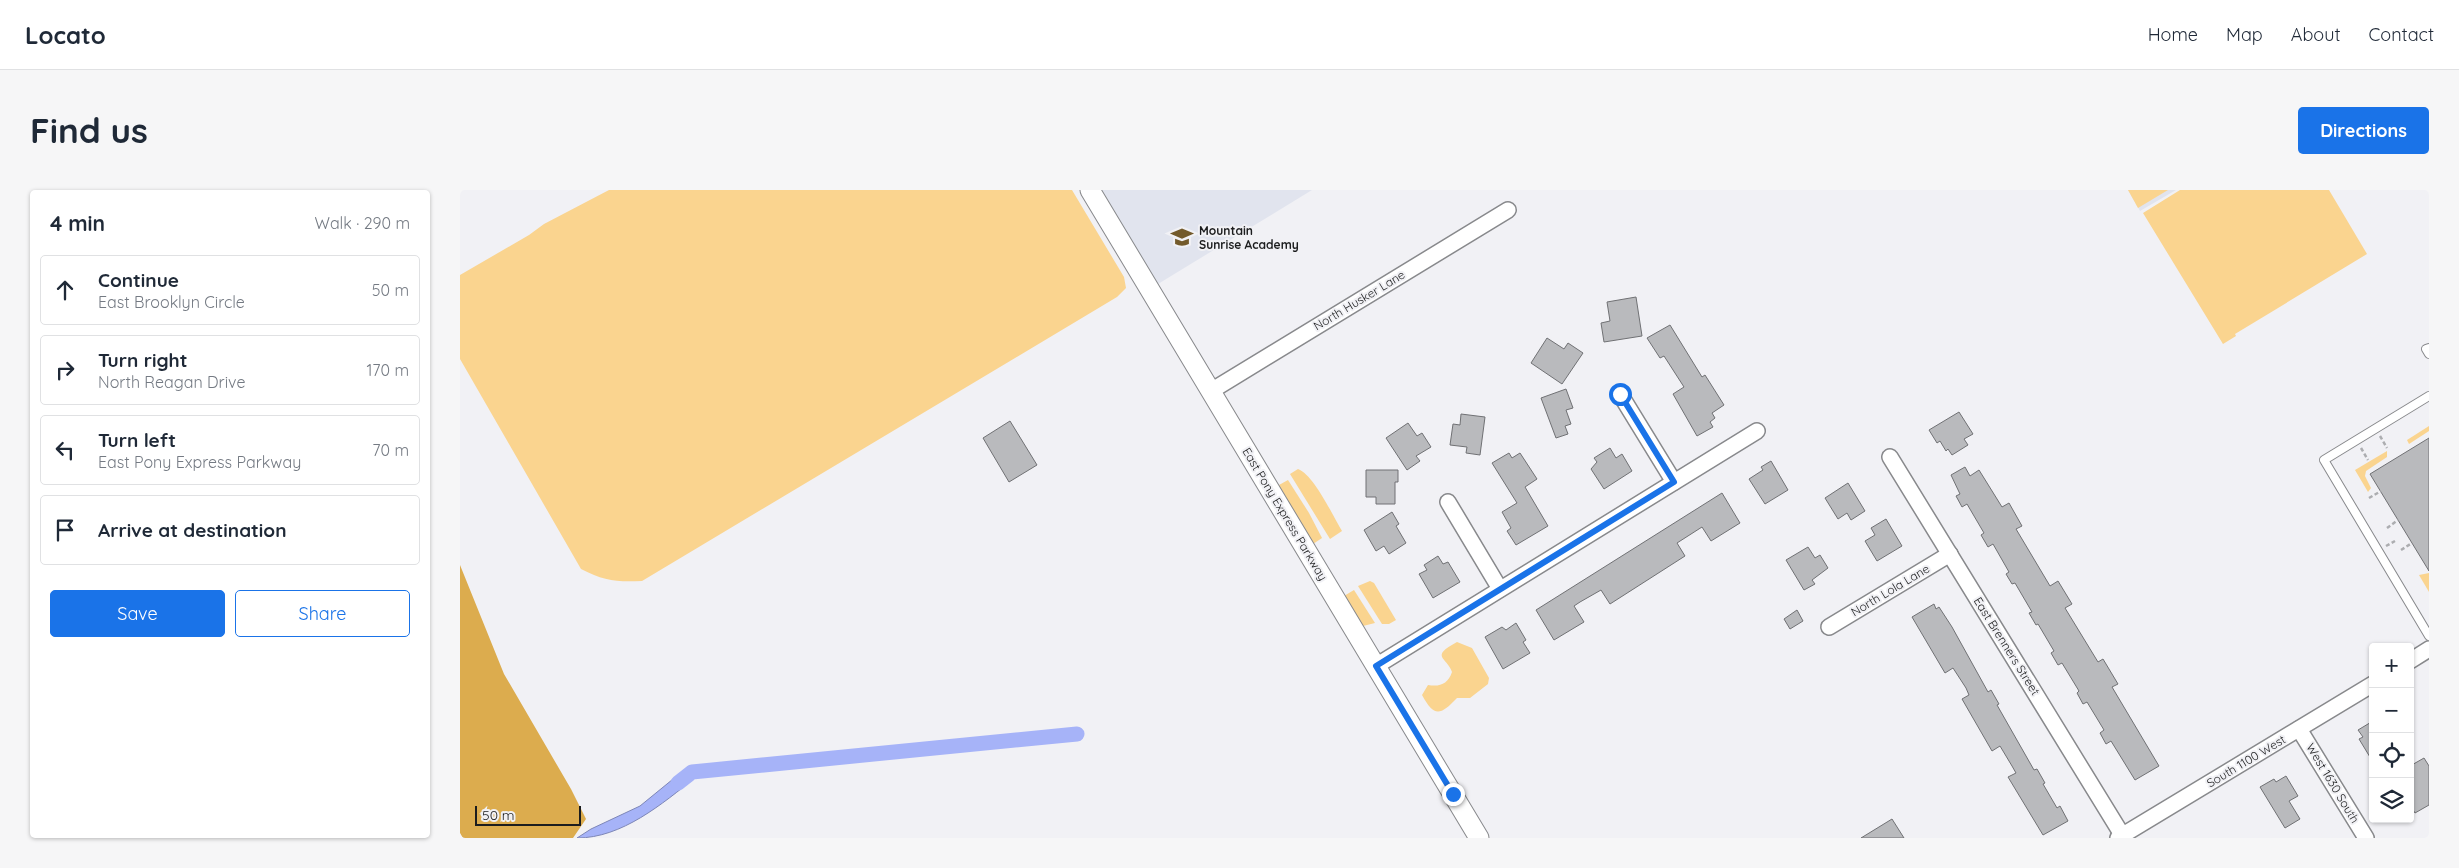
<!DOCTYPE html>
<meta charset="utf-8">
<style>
:root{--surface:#fff;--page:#f6f6f7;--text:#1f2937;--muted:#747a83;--line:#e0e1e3;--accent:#1a73e8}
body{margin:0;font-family:Quicksand,sans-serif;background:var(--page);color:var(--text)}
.controls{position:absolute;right:15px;bottom:15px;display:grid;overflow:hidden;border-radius:5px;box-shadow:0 1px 4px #0004}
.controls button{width:45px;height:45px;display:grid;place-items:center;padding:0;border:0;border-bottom:1px solid var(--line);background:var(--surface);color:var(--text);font:25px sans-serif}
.scale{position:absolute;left:15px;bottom:12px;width:106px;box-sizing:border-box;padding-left:5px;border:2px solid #1c1d1e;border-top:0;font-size:14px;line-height:18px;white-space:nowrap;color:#1c1d1e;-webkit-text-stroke:4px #f1f1f5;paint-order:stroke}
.stop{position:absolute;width:15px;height:15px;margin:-11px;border:4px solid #1a73e8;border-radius:50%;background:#fff}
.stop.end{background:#1a73e8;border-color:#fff;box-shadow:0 1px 5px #0008}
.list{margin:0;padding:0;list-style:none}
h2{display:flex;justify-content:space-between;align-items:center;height:65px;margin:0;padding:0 20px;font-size:21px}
h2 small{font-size:16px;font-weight:400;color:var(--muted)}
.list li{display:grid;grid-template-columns:32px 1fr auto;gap:15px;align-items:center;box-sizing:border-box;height:70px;margin:0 10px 10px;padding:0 10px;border:1px solid var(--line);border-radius:5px}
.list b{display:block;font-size:19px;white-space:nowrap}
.list p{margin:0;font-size:16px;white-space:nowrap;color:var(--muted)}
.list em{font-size:16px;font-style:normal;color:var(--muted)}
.actions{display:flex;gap:10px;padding:15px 20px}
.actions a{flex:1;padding:11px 0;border:1px solid var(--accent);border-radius:5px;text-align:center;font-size:18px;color:var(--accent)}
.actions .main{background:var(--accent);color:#fff}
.icon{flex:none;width:28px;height:28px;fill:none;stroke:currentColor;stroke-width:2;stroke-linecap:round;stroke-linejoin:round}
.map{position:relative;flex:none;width:1969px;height:648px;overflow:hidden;border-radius:5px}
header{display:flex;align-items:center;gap:30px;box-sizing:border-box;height:70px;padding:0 25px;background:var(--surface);border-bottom:1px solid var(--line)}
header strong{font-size:24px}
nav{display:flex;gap:28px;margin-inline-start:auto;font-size:18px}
.intro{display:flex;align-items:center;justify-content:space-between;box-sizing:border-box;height:120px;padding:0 30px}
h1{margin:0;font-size:35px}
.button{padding:12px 22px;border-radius:5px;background:var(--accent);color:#fff;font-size:18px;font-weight:700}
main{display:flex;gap:30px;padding:0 30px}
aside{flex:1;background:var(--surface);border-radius:5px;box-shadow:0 1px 4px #0004}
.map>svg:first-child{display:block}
.built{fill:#e1e4ee}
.green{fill:#fad48f}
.forest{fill:#dcac4e}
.water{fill:#a6b3f8;stroke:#7d86b7}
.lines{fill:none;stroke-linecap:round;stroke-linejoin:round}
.canal{stroke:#a6b3f8;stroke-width:15}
.building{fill:#b9babd;stroke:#707174}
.service-casing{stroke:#88898c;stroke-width:10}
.minor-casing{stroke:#88898c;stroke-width:18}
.tertiary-casing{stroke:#88898c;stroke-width:21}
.path{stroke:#acadb0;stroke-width:2.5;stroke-dasharray:4 2.5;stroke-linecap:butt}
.service{stroke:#fff;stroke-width:8}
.minor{stroke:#fff;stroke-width:15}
.tertiary{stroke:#fff;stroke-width:19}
.route{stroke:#1a73e8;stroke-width:6}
.labels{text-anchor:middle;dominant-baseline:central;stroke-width:4;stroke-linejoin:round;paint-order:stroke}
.poi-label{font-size:12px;font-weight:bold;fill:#1c1d1e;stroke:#f1f1f5;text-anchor:start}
.street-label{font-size:12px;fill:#1c1d1e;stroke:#f1f1f5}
</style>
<header>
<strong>Locato</strong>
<nav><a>Home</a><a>Map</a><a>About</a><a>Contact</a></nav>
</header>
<div class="intro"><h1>Find us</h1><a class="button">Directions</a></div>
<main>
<aside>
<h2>4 min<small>Walk · 290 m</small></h2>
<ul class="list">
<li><svg class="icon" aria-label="ahead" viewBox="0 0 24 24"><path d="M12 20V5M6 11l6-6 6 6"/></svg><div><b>Continue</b><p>East Brooklyn Circle</p></div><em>50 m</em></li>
<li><svg class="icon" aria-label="right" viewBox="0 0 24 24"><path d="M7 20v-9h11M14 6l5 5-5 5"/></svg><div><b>Turn right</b><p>North Reagan Drive</p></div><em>170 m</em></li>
<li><svg class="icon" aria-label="left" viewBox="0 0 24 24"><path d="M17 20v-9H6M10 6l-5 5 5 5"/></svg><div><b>Turn left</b><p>East Pony Express Parkway</p></div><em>70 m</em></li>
<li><svg class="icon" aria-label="arrive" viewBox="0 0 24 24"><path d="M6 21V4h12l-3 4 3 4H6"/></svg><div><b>Arrive at destination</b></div></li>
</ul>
<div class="actions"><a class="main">Save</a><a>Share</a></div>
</aside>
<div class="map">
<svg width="1969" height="648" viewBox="0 0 1969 648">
<rect width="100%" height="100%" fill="#f1f1f5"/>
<!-- built -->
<g class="built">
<path d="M640 0H852L698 94Z"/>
<path d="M1668 0H1716L1680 21Z"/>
</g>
<!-- green -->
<g class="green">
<path d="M149 0H612L664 87 666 98 657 107 182 391C156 392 144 391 121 379L0 169V85L69 45 84 34Z"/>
<path d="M1668 0H1708L1678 18Z"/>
<path d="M1720 0H1869L1907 64 1775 144 1776 146 1763 154 1683 23Z"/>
<path d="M1969 236V241L1949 254 1947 250Z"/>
<path d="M1927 261V267L1906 281 1905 286 1911 298 1908 302 1895 280Z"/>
<path d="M838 279C854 285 873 326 882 341L870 349 830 284Z"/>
<path d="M828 290 849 323 862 348 853 354 819 295Z"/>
<path d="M1969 383V402L1959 385Z"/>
<path d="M910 391 914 393 936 430 929 434H922L898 396Z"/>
<path d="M894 400 915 433 903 436 884 406Z"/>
<path d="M997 452 1012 458 1029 488 1028 494 1010 508H997C980 526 974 527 962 505L968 495C980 497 988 494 992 482 987 467 969 467 997 452Z"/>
</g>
<!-- forest -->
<path class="forest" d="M0 375 44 484 111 599 126 629 113 648H3L0 643Z"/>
<!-- water -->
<path class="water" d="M229 576 236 587C202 614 162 648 117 648L131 639 180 616Z"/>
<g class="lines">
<!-- canal -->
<path class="canal" d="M218 593 232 582 617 544"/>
</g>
<!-- building -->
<g class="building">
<path d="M1176 107 1182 146 1144 152 1141 133 1150 131 1147 112Z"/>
<path d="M1210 135 1242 187 1245 185 1264 215 1252 223 1255 228 1250 232 1253 237 1237 246 1213 204 1224 197 1204 166 1200 168 1187 148Z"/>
<path d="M1087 148 1104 159 1108 153 1123 163 1102 194 1071 173Z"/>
<path d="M1106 199 1113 218 1106 220 1111 234 1105 236 1108 244 1096 248 1081 208Z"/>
<path d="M1499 222 1513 244 1504 249 1508 255 1492 265 1488 259 1486 261 1480 251 1477 253 1469 240Z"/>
<path d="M1001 224 1025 227 1020 265 1006 263 1007 257 990 255 993 234 1000 235Z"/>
<path d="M550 231 577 275 549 292 523 248Z"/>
<path d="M948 233 957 246 962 243 971 257 956 266 960 271 947 280 926 248Z"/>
<path d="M1969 248V381L1910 284Z"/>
<path d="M1150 258 1156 268 1162 264 1172 281 1144 299 1131 279 1137 272 1134 268Z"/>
<path d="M1049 263 1052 268 1060 263 1077 289 1065 297 1088 336 1056 355 1047 341 1051 338 1042 322 1057 313 1032 273Z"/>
<path d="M1311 271 1328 300 1305 314 1289 289 1303 280 1301 277Z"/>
<path d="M1505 277 1510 286 1519 280 1542 317 1549 313 1562 336 1556 339 1590 396 1598 391 1612 414 1605 418 1638 472 1643 469 1658 494 1652 497 1699 576 1675 590 1651 551 1646 554 1640 543 1644 540 1627 512 1623 514 1617 503 1619 501 1602 473 1598 475 1591 463 1594 461 1578 434 1576 435 1569 423 1572 422 1555 393 1552 394 1546 384 1549 382 1533 354 1528 357 1521 345 1524 343 1507 314 1502 317 1496 306 1500 304 1491 285Z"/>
<path d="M906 280H938V292H935V314H916V307H906Z"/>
<path d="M1388 293 1405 321 1391 330 1387 323 1378 329 1365 308Z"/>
<path d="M1262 303 1280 333 1251 351 1242 337 1217 353 1225 366 1150 414 1141 400 1120 412 1114 416 1124 432 1094 450 1076 420Z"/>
<path d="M932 322 939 334 936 336 946 353 929 364 924 356 916 361 904 340Z"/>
<path d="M1426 329 1442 356 1417 371 1405 351 1415 345 1411 338Z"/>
<path d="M1348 357 1355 368 1360 365 1368 378 1352 390 1355 394 1344 400 1326 370Z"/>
<path d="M978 366 983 374 988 372 1000 392 973 408 959 384 967 380 964 375Z"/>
<path d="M1474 414 1476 419 1479 417 1492 437 1528 502 1531 500 1539 514 1537 515 1574 580 1577 579 1585 593 1583 594 1597 618 1600 616 1608 631 1583 645 1548 587 1556 583 1552 576 1540 556 1532 561 1502 509 1509 505 1506 498 1493 478 1485 483 1452 427Z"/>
<path d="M1337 420 1343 431 1330 439 1324 429Z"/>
<path d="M1056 433 1066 450 1063 452 1070 463 1043 479 1025 447 1042 437 1046 440Z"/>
<path d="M1913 531V572L1899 549 1903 547 1898 540Z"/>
<path d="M1964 568 1969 576V615L1955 623 1950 615V576Z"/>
<path d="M1826 586 1838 606 1829 611 1840 629 1825 638 1800 597 1814 589 1816 592Z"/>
<path d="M1432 629 1444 648H1401Z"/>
</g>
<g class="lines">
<!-- service casing -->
<g class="service-casing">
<g id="service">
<path d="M1969 158 1966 159 1969 164"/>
<path d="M1969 206 1864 270 1969 446"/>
</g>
</g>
<!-- minor casing -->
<g class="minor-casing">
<g id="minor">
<path d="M751 201 1048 20"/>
<path d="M1160 204 1214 292"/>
<path d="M1430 267 1664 648"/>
<path d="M988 312 1040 399"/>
<path d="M1369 437 1490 364"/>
<path d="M1950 471 1969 459"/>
<path d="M916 476 1297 241"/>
<path d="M1839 539 1906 648"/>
<path d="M1658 648 1913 494"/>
</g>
</g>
<!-- tertiary casing -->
<g class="tertiary-casing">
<path id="tertiary" d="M630 0 1019 648"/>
</g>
<!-- path -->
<g class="path">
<path d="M1920 246 1927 258"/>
<path d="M1901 258 1908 270"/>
<path d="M1909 308 1921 301"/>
<path d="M1927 338 1938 330"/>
<path d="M1926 356 1935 351"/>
<path d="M1941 360 1952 353"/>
</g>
<!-- service -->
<use href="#service" class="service"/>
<!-- minor -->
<use href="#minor" class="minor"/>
<!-- tertiary -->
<use href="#tertiary" class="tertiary"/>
</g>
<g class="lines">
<!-- route -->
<path class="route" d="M993 604 916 476 1214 292 1160 204"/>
</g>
<!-- icons -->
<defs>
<g id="school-bare" transform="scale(1.725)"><path d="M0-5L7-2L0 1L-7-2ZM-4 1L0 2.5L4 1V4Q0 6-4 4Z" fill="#735a2b" stroke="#f1f1f5" stroke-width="2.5" paint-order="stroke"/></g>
</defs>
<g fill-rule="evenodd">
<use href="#school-bare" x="722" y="47"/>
</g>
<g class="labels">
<!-- poi labels -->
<g class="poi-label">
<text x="739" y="40">Mountain<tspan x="739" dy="14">Sunrise Academy</tspan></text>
</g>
<!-- street labels -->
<g class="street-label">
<text transform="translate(899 110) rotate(-31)">North Husker Lane</text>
<text transform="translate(825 324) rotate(59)">East Pony Express Parkway</text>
<text transform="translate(1430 400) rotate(-31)">North Lola Lane</text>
<text transform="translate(1547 456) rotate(58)">East Brenners Street</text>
<text transform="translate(1786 571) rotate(-31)">South 1100 West</text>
<text transform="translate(1873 593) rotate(59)">West 1630 South</text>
</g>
</g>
</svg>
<div class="controls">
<button>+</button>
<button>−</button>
<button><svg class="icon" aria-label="locate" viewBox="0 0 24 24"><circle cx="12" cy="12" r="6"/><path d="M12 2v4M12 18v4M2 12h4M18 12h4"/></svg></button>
<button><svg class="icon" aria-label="layers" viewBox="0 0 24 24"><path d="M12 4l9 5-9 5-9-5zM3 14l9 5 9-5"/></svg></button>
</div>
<div class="scale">50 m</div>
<div class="stop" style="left:1160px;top:204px"></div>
<div class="stop end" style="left:993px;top:604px"></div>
</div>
</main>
